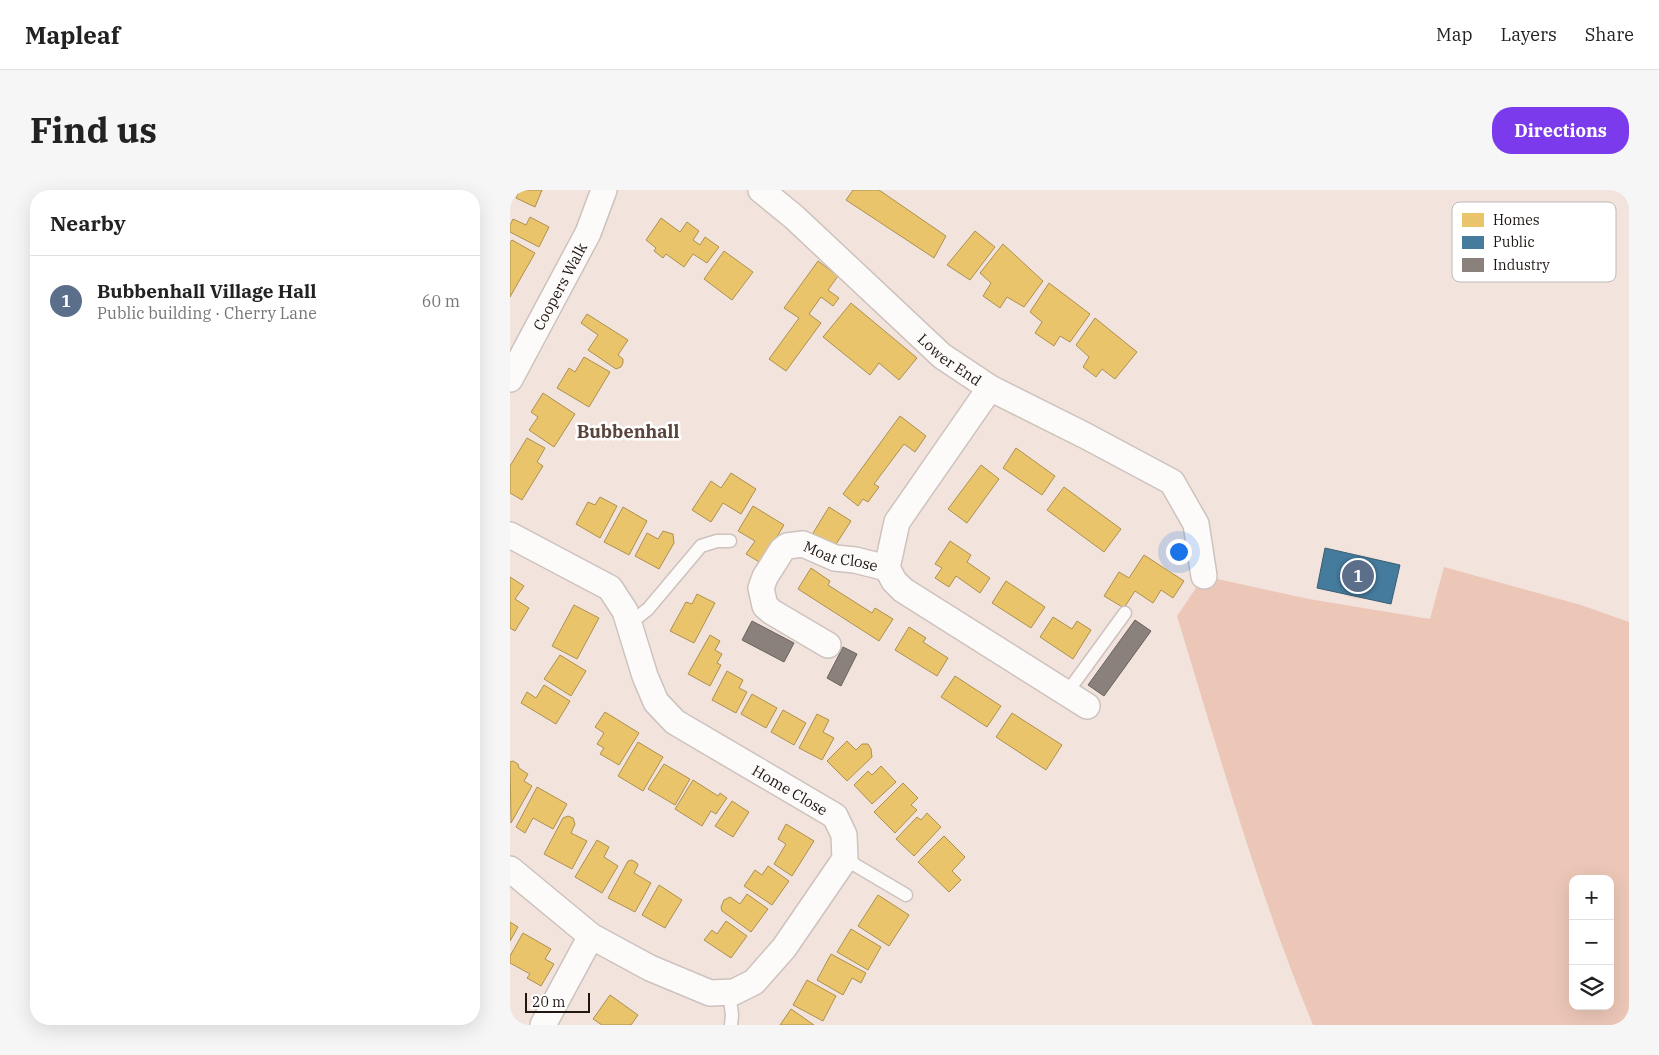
<!DOCTYPE html>
<meta charset="utf-8">
<style>
:root{--surface:#fff;--page:#f6f6f6;--text:#222;--muted:#767676;--line:#e0e0e0;--accent:#7c3aed}
body{margin:0;font-family:"IBM Plex Serif",serif;background:var(--page);color:var(--text)}
.controls{position:absolute;right:15px;bottom:15px;display:grid;overflow:hidden;border-radius:10px;box-shadow:0 5px 20px #0002}
.controls button{width:45px;height:45px;display:grid;place-items:center;padding:0;border:0;border-bottom:1px solid var(--line);background:var(--surface);color:var(--text);font:25px sans-serif}
.scale{position:absolute;left:15px;bottom:12px;width:65px;box-sizing:border-box;padding-left:5px;border:2px solid #201612;border-top:0;font-size:14px;line-height:18px;white-space:nowrap;color:#201612;-webkit-text-stroke:4px #fff;paint-order:stroke}
.you{position:absolute;left:668px;top:361px;width:18px;height:18px;margin:-12px;border:4px solid #fff;border-radius:50%;background:#1a73e8;box-shadow:0 0 0 8px #1a73e833}
.badge{display:grid;place-items:center;width:32px;height:32px;border-radius:50%;background:var(--accent);color:#fff;font-size:16px;font-weight:700}
.pin{position:absolute;translate:-50% -50%;border:2px solid #fff;box-shadow:0 1px 5px #0006}
.list{margin:0;padding:0;list-style:none}
h2{display:flex;justify-content:space-between;align-items:center;height:65px;margin:0;padding:0 20px;font-size:21px}
h2 small{font-size:16px;font-weight:400;color:var(--muted)}
.list li{display:grid;grid-template-columns:32px 1fr auto;gap:15px;align-items:center;box-sizing:border-box;height:90px;padding:0 20px;border-top:1px solid var(--line)}
.list b{display:block;font-size:19px;white-space:nowrap}
.list p{margin:0;font-size:16px;white-space:nowrap;color:var(--muted)}
.list em{font-size:16px;font-style:normal;color:var(--muted)}
.icon{flex:none;width:28px;height:28px;fill:none;stroke:currentColor;stroke-width:2;stroke-linecap:round;stroke-linejoin:round}
.map{position:relative;flex:none;width:1119px;height:835px;overflow:hidden;border-radius:20px}
header{display:flex;align-items:center;gap:30px;box-sizing:border-box;height:70px;padding:0 25px;background:var(--surface);border-bottom:1px solid var(--line)}
header strong{font-size:24px}
nav{display:flex;gap:28px;margin-inline-start:auto;font-size:18px}
.intro{display:flex;align-items:center;justify-content:space-between;box-sizing:border-box;height:120px;padding:0 30px}
h1{margin:0;font-size:35px}
.button{padding:12px 22px;border-radius:20px;background:var(--accent);color:#fff;font-size:18px;font-weight:700}
main{display:flex;gap:30px;padding:0 30px}
aside{flex:1;background:var(--surface);border-radius:20px;box-shadow:0 5px 20px #0002}
.map>svg:first-child{display:block}
.green{fill:#ecc7b7;fill-rule:evenodd}
.homes{fill:#e9c46a;stroke:#ad9050}
.public{fill:#457b9d;stroke:#3a5d73}
.industry{fill:#8a817c;stroke:#6a615c}
.lines{fill:none;stroke-linecap:round;stroke-linejoin:round}
.service-casing{stroke:#cdc2bd;stroke-width:15}
.minor-casing{stroke:#cdc2bd;stroke-width:28}
.service{stroke:#fdfbfa;stroke-width:12}
.minor{stroke:#fdfbfa;stroke-width:25}
.labels{text-anchor:middle;dominant-baseline:central;stroke-width:5;stroke-linejoin:round;paint-order:stroke}
.street-label{font-size:15px;fill:#201612;stroke:#fff}
.quarter-label{font-size:18px;font-weight:bold;fill:#5b453b;stroke:#fff}
.key{fill:#fff;stroke:#bcb9b8;stroke-width:1}
.key-label{font-size:14px;fill:#201612}
</style>
<header>
<strong>Mapleaf</strong>
<nav><a>Map</a><a>Layers</a><a>Share</a></nav>
</header>
<div class="intro"><h1>Find us</h1><a class="button">Directions</a></div>
<main>
<aside>
<h2>Nearby<small></small></h2>
<ul class="list">
<li><span class="badge" style="background:#5c6f8a">1</span><div><b>Bubbenhall Village Hall</b><p>Public building · Cherry Lane</p></div><em>60 m</em></li>
</ul>
</aside>
<div class="map">
<svg width="1119" height="835" viewBox="0 0 1119 835">
<rect width="100%" height="100%" fill="#f2e4dd"/>
<!-- green -->
<path class="green" d="M934 377 1071 415 1119 432V835H803C748 702 709 564 667 426L694 386 799 409 920 429ZM1063 689H1100V816H1063Z"/>
<!-- homes -->
<g class="homes">
<path d="M0 0H32L25 17 6 8 8 4Z"/>
<path d="M343 0H369L436 46 424 68 336 10Z"/>
<path d="M20 27 39 37 29 57 0 42V35L3 29 16 35Z"/>
<path d="M151 28 170 42 177 32 189 41 183 50 190 55 195 47 209 57 197 73 183 64 174 77 156 64 153 68 144 61 146 58 136 50Z"/>
<path d="M465 41 485 57 460 90 437 75Z"/>
<path d="M2 50 25 63 0 107V52Z"/>
<path d="M493 54 533 91 514 117 497 107 490 118 473 106 481 93 470 83Z"/>
<path d="M214 61 243 82 222 110 194 89Z"/>
<path d="M308 71 328 86 318 100 329 108 323 116 311 107 299 124 311 133 276 181 259 169 289 128 274 118Z"/>
<path d="M539 93 580 124 560 152 550 146 544 156 525 143 532 132 520 122Z"/>
<path d="M341 113 407 168 389 190 369 173 360 185 313 147Z"/>
<path d="M77 124 118 150 108 165 113 169V173L111 177 106 179 78 160 88 145 71 133Z"/>
<path d="M585 128 627 162 605 189 592 179 586 187 573 177 579 167 566 155Z"/>
<path d="M74 167 100 182 79 217 47 198 59 178 65 182Z"/>
<path d="M33 203 65 224 44 257 19 240 28 227 21 222Z"/>
<path d="M390 226 416 246 405 262 394 254 364 294 369 297 358 312 353 309 348 316 333 304Z"/>
<path d="M17 248 35 258 27 272 33 276 12 310 0 303V276Z"/>
<path d="M506 258 545 286 532 305 493 278Z"/>
<path d="M471 275 489 289 457 333 438 319Z"/>
<path d="M221 283 246 299 231 324 213 313 201 332 182 320 201 291 211 298Z"/>
<path d="M554 297 611 339 594 362 537 320Z"/>
<path d="M90 307 107 316 90 348 66 334 78 312 85 315Z"/>
<path d="M243 316 274 335 251 373 236 364 245 351 228 341Z"/>
<path d="M113 317 137 331 119 365 94 352Z"/>
<path d="M319 317 341 331 321 362 300 348Z"/>
<path d="M153 341 163 344 164 353 149 379 125 366 137 343 148 349Z"/>
<path d="M440 351 461 365 457 372 480 388 470 403 446 386 439 397 425 388 432 378 425 374Z"/>
<path d="M634 365 674 391 663 408 651 400 643 413 625 401 614 418 594 406 609 382 619 388Z"/>
<path d="M301 378 320 391 318 395 362 423 365 418 383 429 369 451 288 399Z"/>
<path d="M0 387 14 396 5 409 19 418 5 441 0 438Z"/>
<path d="M496 391 535 417 521 438 482 413Z"/>
<path d="M187 404 205 413 184 453 160 441 176 412 182 414Z"/>
<path d="M64 415 89 428 67 469 42 456Z"/>
<path d="M543 427 562 439 567 431 581 440 563 469 530 447Z"/>
<path d="M399 437 416 448 413 452 438 468 427 486 385 460Z"/>
<path d="M200 445 210 451 205 460 212 464 207 473 211 475 200 496 178 484Z"/>
<path d="M50 465 76 481 61 506 34 489Z"/>
<path d="M217 481 233 490 229 498 237 502 226 523 202 510Z"/>
<path d="M445 486 491 516 477 537 431 507Z"/>
<path d="M34 495 60 511 46 534 11 513 17 502 26 508Z"/>
<path d="M242 504 267 518 256 538 231 524Z"/>
<path d="M273 520 296 533 284 555 261 542Z"/>
<path d="M95 522 129 543 109 575 90 564 94 558 87 554 94 543 85 537Z"/>
<path d="M502 523 552 555 536 580 486 547Z"/>
<path d="M307 524 319 530 313 542 324 548 312 570 289 558Z"/>
<path d="M337 551 346 560 352 554H358L361 559 362 567 337 591 317 571Z"/>
<path d="M128 552 153 567 133 601 108 586Z"/>
<path d="M3 571 8 574 9 578 18 584 14 591 22 596 1 633 0 572Z"/>
<path d="M154 574 180 589 165 615 138 599Z"/>
<path d="M371 576 386 592 362 614 344 595 358 581 362 585Z"/>
<path d="M183 590 208 606 210 603 217 608 206 624 201 621 192 636 165 619Z"/>
<path d="M393 593 408 608 401 615 407 620 385 643 364 622Z"/>
<path d="M27 597 57 614 43 639 23 628 15 643 6 637Z"/>
<path d="M222 611 239 622 223 647 205 636Z"/>
<path d="M417 623 431 637 404 666 386 649 407 627 411 630Z"/>
<path d="M58 626 63 628 65 634 61 643 77 651 62 679 34 664 53 628Z"/>
<path d="M276 634 304 651 282 686 264 674 276 654 268 649Z"/>
<path d="M434 646 455 667 442 681 451 690 439 702 408 672Z"/>
<path d="M87 650 99 657 94 667 108 676 92 703 65 687Z"/>
<path d="M122 670 127 673 128 675 124 683 141 693 125 722 98 708 118 671Z"/>
<path d="M258 676 279 691 262 715 234 696 245 680 252 685Z"/>
<path d="M149 695 172 710 155 738 132 725Z"/>
<path d="M237 704 258 719 241 742 212 721 211 717 214 710 220 707 230 714Z"/>
<path d="M368 705 399 725 379 756 348 736Z"/>
<path d="M216 731 237 746 221 768 194 750 202 740 207 744Z"/>
<path d="M0 732 8 737 0 751Z"/>
<path d="M341 739 371 757 358 780 327 762Z"/>
<path d="M13 743 41 759 35 769 44 774 31 796 17 788 20 784 0 773V766Z"/>
<path d="M321 764 356 783 351 793 342 788 333 805 307 790Z"/>
<path d="M297 790 326 806 313 831 283 815Z"/>
<path d="M100 805 128 825 121 835H92L83 829Z"/>
<path d="M281 819 304 835H270Z"/>
</g>
<!-- public -->
<path class="public" d="M815 358 890 375 881 414 807 398Z"/>
<!-- industry -->
<g class="industry">
<path d="M625 430 641 441 594 506 578 495Z"/>
<path d="M242 431 284 453 274 472 232 450Z"/>
<path d="M333 457 347 464 331 496 317 488Z"/>
</g>
<g class="lines">
<!-- service casing -->
<g class="service-casing">
<g id="service">
<path d="M119 434 138 419 191 356 207 351H220"/>
<path d="M556 504 615 423"/>
<path d="M335 669 396 705"/>
<path d="M219 802 222 825 221 835"/>
</g>
</g>
<!-- minor casing -->
<g class="minor-casing">
<g id="minor">
<path id="s1" d="M251 0 284 27 432 166 480 198 576 246 662 292 686 334 694 386"/>
<path id="s2" d="M0 189 78 43 94 0"/>
<path d="M480 198 387 332 377 378 384 391 393 400 577 516"/>
<path id="s3" d="M0 345 100 398 115 421 135 486 146 512 165 532 325 626 334 645 335 669 274 758 244 792 224 802 200 803 140 778 81 746 0 679"/>
<path id="s4" d="M318 455 262 422 255 416 251 398 255 387 272 360 277 356 293 354 325 368 345 370 377 378"/>
<path d="M33 835 81 746"/>
</g>
</g>
<!-- service -->
<use href="#service" class="service"/>
<!-- minor -->
<use href="#minor" class="minor"/>
</g>
<g class="labels">
<!-- street labels -->
<g class="street-label">
<text stroke="none"><textPath href="#s2" startOffset="105">Coopers Walk</textPath></text>
<text stroke="none"><textPath href="#s1" startOffset="254">Lower End</textPath></text>
<text stroke="none"><textPath href="#s4" startOffset="199">Moat Close</textPath></text>
<text stroke="none"><textPath href="#s3" startOffset="398">Home Close</textPath></text>
</g>
<!-- quarter labels -->
<g class="quarter-label">
<text x="118" y="241">Bubbenhall</text>
</g>
</g>
<!-- legend -->
<rect x="942" y="12" width="164" height="80" rx="8" class="key"/>
<rect x="952" y="23" width="22" height="14" fill="#e9c46a"/>
<rect x="952" y="46" width="22" height="13" fill="#457b9d"/>
<rect x="952" y="68" width="22" height="14" fill="#8a817c"/>
<g class="key-label">
<text x="983" y="35">Homes</text>
<text x="983" y="57">Public</text>
<text x="983" y="80">Industry</text>
</g>
</svg>
<div class="controls">
<button>+</button>
<button>−</button>
<button><svg class="icon" aria-label="layers" viewBox="0 0 24 24"><path d="M12 4l9 5-9 5-9-5zM3 14l9 5 9-5"/></svg></button>
</div>
<div class="scale">20 m</div>
<div class="you"></div>
<div class="pin badge" style="left:848px;top:386px;background:#5c6f8a">1</div>
</div>
</main>
